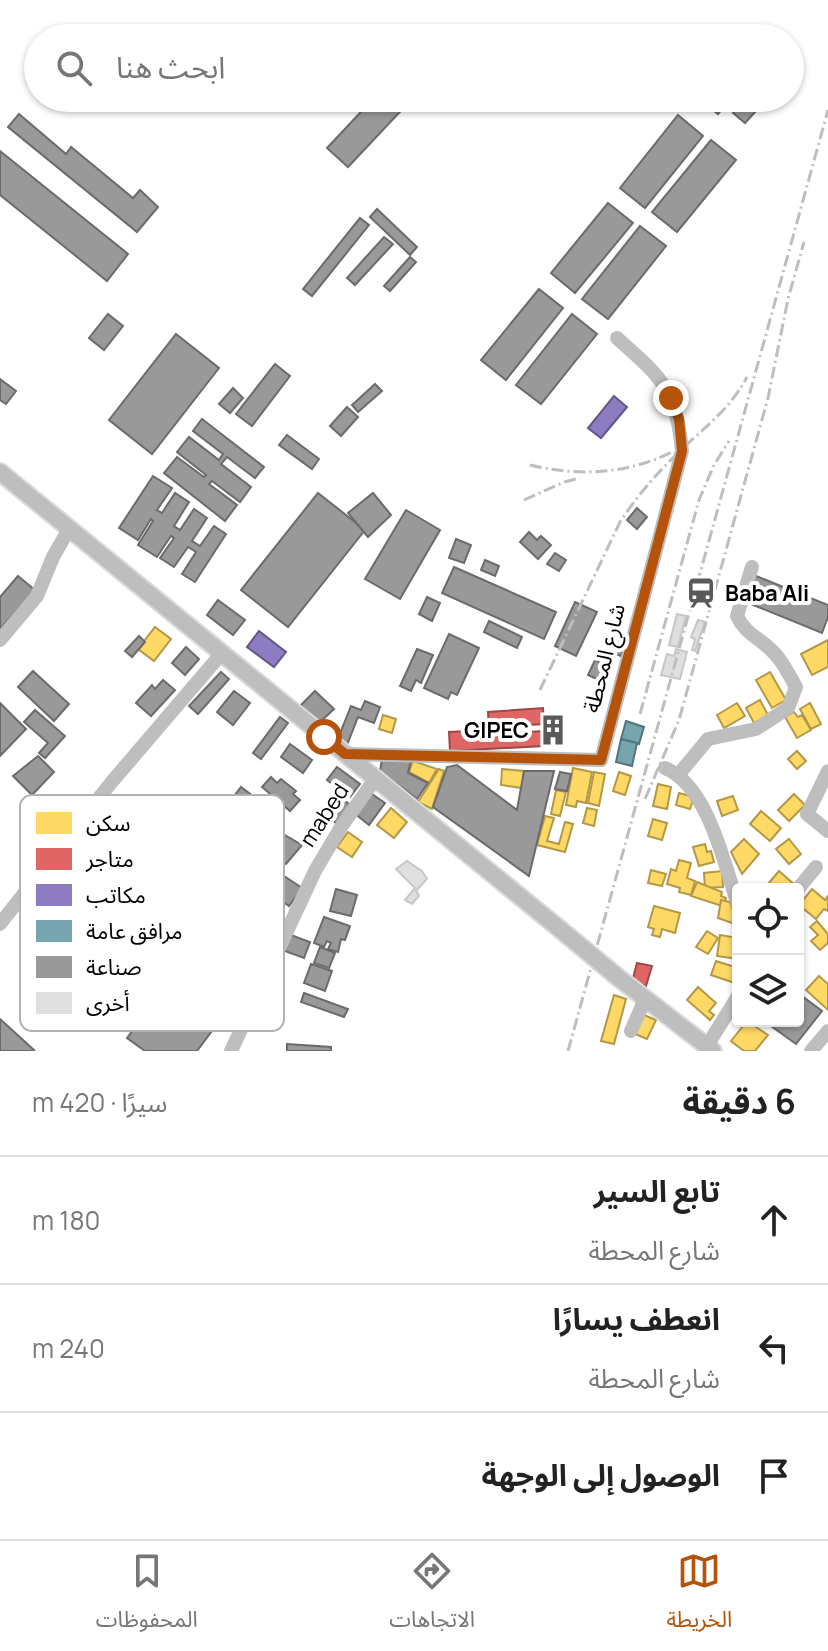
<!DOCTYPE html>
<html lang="ar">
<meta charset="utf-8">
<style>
:root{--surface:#fff;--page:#f2f2f2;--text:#222;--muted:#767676;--line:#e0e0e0;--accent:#b45309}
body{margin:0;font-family:Manrope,"Noto Sans Arabic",sans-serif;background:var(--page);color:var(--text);direction:rtl}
.controls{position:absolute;right:24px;bottom:24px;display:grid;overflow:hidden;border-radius:8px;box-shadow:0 2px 6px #0004}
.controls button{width:72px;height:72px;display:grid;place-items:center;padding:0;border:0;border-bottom:2px solid var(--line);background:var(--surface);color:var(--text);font:40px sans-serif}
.stop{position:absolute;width:24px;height:24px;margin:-18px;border:6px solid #b45309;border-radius:50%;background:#fff}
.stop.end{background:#b45309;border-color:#fff;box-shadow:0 2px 8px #0008}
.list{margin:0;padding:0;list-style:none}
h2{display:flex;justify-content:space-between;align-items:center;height:104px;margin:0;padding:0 32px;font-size:34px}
h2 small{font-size:26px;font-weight:400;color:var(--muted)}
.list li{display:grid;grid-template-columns:52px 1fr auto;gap:24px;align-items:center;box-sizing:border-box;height:128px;padding:0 32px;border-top:2px solid var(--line)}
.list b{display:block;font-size:30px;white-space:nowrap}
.list p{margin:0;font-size:26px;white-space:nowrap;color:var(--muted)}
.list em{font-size:26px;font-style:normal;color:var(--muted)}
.icon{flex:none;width:44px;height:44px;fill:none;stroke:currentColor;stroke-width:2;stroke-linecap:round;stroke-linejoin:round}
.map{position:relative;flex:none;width:828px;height:1051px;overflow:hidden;direction:ltr}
.search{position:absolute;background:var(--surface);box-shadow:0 2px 6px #0004;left:24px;right:24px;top:24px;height:88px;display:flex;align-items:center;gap:20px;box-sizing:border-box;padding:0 28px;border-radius:44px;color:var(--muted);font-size:30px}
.sheet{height:488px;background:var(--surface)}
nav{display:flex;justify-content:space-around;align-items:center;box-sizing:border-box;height:112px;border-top:2px solid var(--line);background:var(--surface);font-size:22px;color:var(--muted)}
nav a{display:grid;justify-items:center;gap:4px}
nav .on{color:var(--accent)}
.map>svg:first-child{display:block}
.homes{fill:#ffd966;stroke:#b29847;stroke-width:2}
.shops{fill:#e06666;stroke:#9d4747;stroke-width:2}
.offices{fill:#8e7cc3;stroke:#635788;stroke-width:2}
.public{fill:#76a5af;stroke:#53747a;stroke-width:2}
.industry{fill:#999;stroke:#6b6b6b;stroke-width:2}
.building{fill:#dfdfdf;stroke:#c7c7c7;stroke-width:2}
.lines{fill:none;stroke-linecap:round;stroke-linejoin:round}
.major-casing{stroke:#dbdbdb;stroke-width:20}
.minor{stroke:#bebebe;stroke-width:14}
.major{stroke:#bebebe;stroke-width:16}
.rail{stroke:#bebebe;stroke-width:3;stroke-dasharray:12 4 2 4;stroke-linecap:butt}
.major-bridge-casing{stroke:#dbdbdb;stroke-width:20;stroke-linecap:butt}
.major-bridge{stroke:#bebebe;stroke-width:16}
.route{stroke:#b45309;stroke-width:10}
.labels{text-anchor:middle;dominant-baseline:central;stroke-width:8;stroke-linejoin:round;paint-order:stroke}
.poi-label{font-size:22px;font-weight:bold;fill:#000;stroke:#fff;text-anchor:start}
.street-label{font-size:22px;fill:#000;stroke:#fff}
.key{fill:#fff;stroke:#b2b2b2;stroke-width:2}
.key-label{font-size:22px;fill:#000}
</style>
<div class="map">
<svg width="828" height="1051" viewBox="0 0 828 1051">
<rect width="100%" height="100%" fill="#fff"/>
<!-- homes -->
<g class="homes">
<path d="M155 627 171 639 154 661 138 649Z"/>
<path d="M828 640V667L812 675 801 654Z"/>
<path d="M770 672 786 700 772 708 756 680Z"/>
<path d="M760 700 768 715 754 723 746 708Z"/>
<path d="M737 703 745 716 724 728 717 715Z"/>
<path d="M810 703 821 724 811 729 800 709Z"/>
<path d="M794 712 798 717 802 715 811 730 797 738 785 717Z"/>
<path d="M383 715 396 719 392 733 379 729Z"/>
<path d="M797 751 806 761 797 769 788 759Z"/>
<path d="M413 761 437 769 429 783 409 772Z"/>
<path d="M573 768 592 772 586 803 577 801 576 807 566 805Z"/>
<path d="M439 769 444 771 432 809 418 802Z"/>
<path d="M502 769 524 771 522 788 501 785Z"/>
<path d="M594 772 605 774 599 806 588 803Z"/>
<path d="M619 772 631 776 625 795 613 791Z"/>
<path d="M658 784 671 787 667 809 653 806Z"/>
<path d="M556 790 566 792 560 816 551 814Z"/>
<path d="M679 793 694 797 690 809 676 805Z"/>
<path d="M794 794 805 805 789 821 778 810Z"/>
<path d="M733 796 738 810 722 816 717 801Z"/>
<path d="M391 808 407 822 394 838 377 825Z"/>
<path d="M587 808 597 810 594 826 583 823Z"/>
<path d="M761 811 781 828 770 841 750 824Z"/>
<path d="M545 816 554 818 547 841 559 844 565 822 573 824 565 852 537 845Z"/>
<path d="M653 819 667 823 662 840 648 836Z"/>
<path d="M348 832 362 842 352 857 337 847Z"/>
<path d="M744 839 759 854 742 874 731 852Z"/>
<path d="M789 839 801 854 789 864 776 849Z"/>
<path d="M705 844 707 852 711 851 714 862 699 866 693 847Z"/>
<path d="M679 860 691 863 687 878 695 881 691 895 679 892 680 888 667 884 671 869 676 871Z"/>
<path d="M651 870 666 874 662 886 648 883Z"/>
<path d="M722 871 723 887 705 888 704 873Z"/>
<path d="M779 871 796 886 794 889H774L768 884Z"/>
<path d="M697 882 722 892 721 896 726 898 722 906 691 896Z"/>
<path d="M812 889 825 900 828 896V911L824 909 816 919 799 905Z"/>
<path d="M721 900 730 902 738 925 718 918Z"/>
<path d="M654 906 680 913 675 933 662 929 660 937 652 935 654 929 648 927Z"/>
<path d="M817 921 828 934V943L820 950 811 941 818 935 810 927Z"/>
<path d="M707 931 718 938 708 954 696 947Z"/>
<path d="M720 935 738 938V959L717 956Z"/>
<path d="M716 961 738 968V984L711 975Z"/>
<path d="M819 976 828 984V1010L806 990Z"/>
<path d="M698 987 716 1003 709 1011 714 1015 710 1020 687 1000Z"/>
<path d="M614 995 626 999 614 1044 601 1041Z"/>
<path d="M644 1015 656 1020 647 1039 635 1034Z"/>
<path d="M747 1021 768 1035 755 1051H744L731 1041Z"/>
</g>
<!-- shops -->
<g class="shops">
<path d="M543 708 544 724 497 727V734L543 731 544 746 450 751 449 732 489 730 488 712Z"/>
<path d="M543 717 563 718 562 743H543Z"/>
<path d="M637 963 652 966 646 986 632 982Z"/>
</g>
<!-- offices -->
<g class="offices">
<path d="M614 396 627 407 601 438 588 428Z"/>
<path d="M259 631 286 652 274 667 247 647Z"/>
</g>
<!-- public -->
<g class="public">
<path d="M626 721 644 727 639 744 621 739Z"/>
<path d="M621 739 637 743 632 766 616 762Z"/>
</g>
<!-- industry -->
<g class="industry">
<path d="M374 98H413L348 167 327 148Z"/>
<path d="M698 98H731L718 114Z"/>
<path d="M746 98H768L745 123 733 113Z"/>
<path d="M19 114 66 154 71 147 133 198 140 190 158 207 137 232 8 127Z"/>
<path d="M678 115 703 136 645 208 620 188Z"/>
<path d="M711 140 736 160 677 232 652 212Z"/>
<path d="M0 151 128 254 107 281 0 195Z"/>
<path d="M608 203 633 223 575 293 551 273Z"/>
<path d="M377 209 417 247 410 255 370 217Z"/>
<path d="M360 218 369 225 312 296 303 289Z"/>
<path d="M640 226 666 246 608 319 582 299Z"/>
<path d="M384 237 393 244 355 285 347 278Z"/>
<path d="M410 257 416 262 390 291 384 286Z"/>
<path d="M539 289 563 308 506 380 481 360Z"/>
<path d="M108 314 123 326 104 350 89 338Z"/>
<path d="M572 314 597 334 541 404 516 385Z"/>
<path d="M176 334 219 368 152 454 109 420Z"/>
<path d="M275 364 290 376 252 426 236 414Z"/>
<path d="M0 379 16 391 6 404 0 400Z"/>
<path d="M375 384 382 391 358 412 352 405Z"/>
<path d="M233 388 243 398 230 413 219 404Z"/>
<path d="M347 407 358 417 341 436 330 426Z"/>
<path d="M202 419 264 467 255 478 227 457 221 464 251 487 240 502 212 481 209 484 237 505 225 521 164 473 177 457 204 477 206 475 177 452 189 437 219 460 223 454 193 431Z"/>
<path d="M287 435 319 459 312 469 279 445Z"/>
<path d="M153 476 172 488 157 510 162 513 175 493 189 502 174 526 180 530 194 509 207 518 192 541 200 546 214 526 226 534 195 582 182 574 196 552 188 547 174 567 160 558 174 538 171 536 157 557 138 545 153 521 151 519 138 540 119 528Z"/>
<path d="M318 493 365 530 288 627 241 590Z"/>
<path d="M373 493 391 515 368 537 348 513Z"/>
<path d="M637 508 647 517 637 529 627 520Z"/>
<path d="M406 510 440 530 400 599 365 579Z"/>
<path d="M529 532 537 540 541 536 551 545 538 559 520 542Z"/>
<path d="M456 539 471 545 464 563 449 558Z"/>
<path d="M555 553 566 560 559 571 547 564Z"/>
<path d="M485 560 499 566 495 576 481 570Z"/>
<path d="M454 567 556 612 544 639 442 593Z"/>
<path d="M18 576 35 590 0 629V597Z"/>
<path d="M756 576 828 605V617L822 633 746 602Z"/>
<path d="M427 597 440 603 432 621 419 614Z"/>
<path d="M218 600 245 620 233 635 207 615Z"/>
<path d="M575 602 597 612 576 656 555 646Z"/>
<path d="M489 621 522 637 517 648 484 632Z"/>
<path d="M449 634 479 648 457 695 451 692 448 699 424 688Z"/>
<path d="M139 636 145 642 132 657 125 651Z"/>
<path d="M612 636 626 640 621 656 607 651Z"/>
<path d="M186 647 199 659 185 675 172 663Z"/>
<path d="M417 649 433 655 421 683 416 680 411 691 400 686Z"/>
<path d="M595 660 612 668 605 683 588 675Z"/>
<path d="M33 671 69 704 54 721 18 687Z"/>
<path d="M221 672 229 679 198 714 189 706Z"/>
<path d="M163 680 175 690 151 716 136 703 152 685 155 689Z"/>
<path d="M234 691 250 703 233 725 217 712Z"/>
<path d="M315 691 334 709 317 725 299 707Z"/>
<path d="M365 701 380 707 374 723 358 717 347 745 337 741 351 706 361 710Z"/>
<path d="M0 703 26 729 0 756Z"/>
<path d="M35 710 65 736 45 758 39 753 48 743 24 722Z"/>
<path d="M280 717 288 723 261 759 253 753Z"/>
<path d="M290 744 312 760 303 773 281 757Z"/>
<path d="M38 756 54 772 32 795 13 776Z"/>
<path d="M382 759 411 760 408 773 428 783 417 799 380 771Z"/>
<path d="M457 765 517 810 524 771H554L529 876 433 807 447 767Z"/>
<path d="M337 767 360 784 350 797 327 780Z"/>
<path d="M560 772 571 774 567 791 555 789Z"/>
<path d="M271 777 277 783 281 779 296 791 293 794 300 800 290 811 262 787Z"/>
<path d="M241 787 265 805 227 855 203 837Z"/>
<path d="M369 792 385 803 369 825 353 812Z"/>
<path d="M337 793 353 808 338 825 321 810Z"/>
<path d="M283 834 302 845 286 864 268 853 276 840 279 841Z"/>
<path d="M275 870 302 888 289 906 263 887Z"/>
<path d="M336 889 357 895 351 916 330 911Z"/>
<path d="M324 917 350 926 345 940 341 939 338 952 328 949 331 943 327 941 324 947 314 943Z"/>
<path d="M288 934 310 942 304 958 282 950Z"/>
<path d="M201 938 253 976 197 1051H145L127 1038Z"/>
<path d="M320 947 335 953 329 968 314 963Z"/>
<path d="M311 964 332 971 325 991 304 983Z"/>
<path d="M304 993 348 1009 344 1017 301 1002Z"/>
<path d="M798 993 822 1011 796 1044 771 1026 775 1021H798Z"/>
<path d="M0 1019 34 1050 32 1051H0Z"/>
<path d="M287 1044 331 1047V1051H287Z"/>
</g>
<!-- building -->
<g class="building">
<path d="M677 614 686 616 678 647 669 645Z"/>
<path d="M698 620 705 622 695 651 692 650 695 639 691 637Z"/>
<path d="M676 649 687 652 680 679 661 675 667 654 674 656Z"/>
<path d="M407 861 422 871 427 879 416 891 419 896 412 904 405 900 415 888 396 869Z"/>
</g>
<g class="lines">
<!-- major casing -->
<g class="major-casing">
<g id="major">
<path d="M0 472 561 930"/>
<path d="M620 979 713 1051"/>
</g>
</g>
<!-- minor -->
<g class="minor">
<path d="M0 640 37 596 53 557 69 529"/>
<path d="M345 754 601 760 682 451C676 389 662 378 617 338"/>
<path d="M665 768C708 786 724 863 738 905"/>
<path d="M828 771 807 814 828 831"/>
<path d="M679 774 708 739 756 729 788 708 796 687C788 673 781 658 769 648 756 636 745 633 737 616L752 567"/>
<path d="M798 889 816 867"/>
<path d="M0 924 110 784 222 653"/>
<path d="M631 1031 645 999"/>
<path d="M707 1046 738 996"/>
<path d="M231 1051 315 871 341 827 375 779"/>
<path d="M811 1051 828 1031"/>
</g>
<!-- major -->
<use href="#major" class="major"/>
<!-- rail -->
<g class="rail">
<path d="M530 465C579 477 629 474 674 451"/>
<path d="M524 500 564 482 580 478"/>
<path d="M540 690 620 522C641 490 666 463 694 438 715 419 734 402 747 377"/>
<path d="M640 714 699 500 714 465 729 441"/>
<path d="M645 799 679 720 768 398 788 299 804 242"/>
<path d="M568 1051 828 110"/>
</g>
<!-- major-bridge casing -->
<g class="major-bridge-casing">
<path id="major-bridge" d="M561 930 620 979"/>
</g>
<!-- major-bridge -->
<use href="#major-bridge" class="major-bridge"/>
</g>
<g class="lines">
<!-- route -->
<path class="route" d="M324 737 345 754 601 760 682 451 679 419 671 398"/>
</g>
<!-- icons -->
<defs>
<g id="station-bare" transform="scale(2.4)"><path d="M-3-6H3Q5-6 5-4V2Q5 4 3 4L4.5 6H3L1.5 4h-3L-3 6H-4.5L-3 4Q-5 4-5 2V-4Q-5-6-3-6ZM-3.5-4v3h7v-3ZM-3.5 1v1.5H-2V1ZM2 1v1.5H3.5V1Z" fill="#595959" stroke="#fff" stroke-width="2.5" paint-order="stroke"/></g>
<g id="building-bare" transform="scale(2.4)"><path d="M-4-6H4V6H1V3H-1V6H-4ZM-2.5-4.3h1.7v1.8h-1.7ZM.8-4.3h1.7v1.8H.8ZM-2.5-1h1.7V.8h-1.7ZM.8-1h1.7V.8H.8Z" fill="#595959" stroke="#fff" stroke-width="2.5" paint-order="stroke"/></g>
</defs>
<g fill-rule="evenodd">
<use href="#station-bare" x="701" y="593"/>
<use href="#building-bare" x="553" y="730"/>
</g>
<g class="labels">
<!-- poi labels -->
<g class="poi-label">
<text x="725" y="593">Baba Ali</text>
<text x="529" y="730" text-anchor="end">GIPEC</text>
</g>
<!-- street labels -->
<g class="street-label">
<text transform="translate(604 658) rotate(-76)">شارع المحطة</text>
<text transform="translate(324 815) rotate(-57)">mabed</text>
</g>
</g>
<!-- legend -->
<rect x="20" y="795" width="264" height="236" rx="12" class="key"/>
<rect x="36" y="812" width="36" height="22" fill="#ffd966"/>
<rect x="36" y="848" width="36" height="22" fill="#e06666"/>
<rect x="36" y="884" width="36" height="22" fill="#8e7cc3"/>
<rect x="36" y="920" width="36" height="22" fill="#76a5af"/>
<rect x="36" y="956" width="36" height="22" fill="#999"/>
<rect x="36" y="992" width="36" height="22" fill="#dfdfdf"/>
<g class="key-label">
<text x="86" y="831">سكن</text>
<text x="86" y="867">متاجر</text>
<text x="86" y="903">مكاتب</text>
<text x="86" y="939">مرافق عامة</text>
<text x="86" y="975">صناعة</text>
<text x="86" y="1011">أخرى</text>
</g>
</svg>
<div class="controls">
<button><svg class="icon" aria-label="locate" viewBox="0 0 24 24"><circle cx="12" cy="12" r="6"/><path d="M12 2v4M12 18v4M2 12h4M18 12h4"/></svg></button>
<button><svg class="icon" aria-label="layers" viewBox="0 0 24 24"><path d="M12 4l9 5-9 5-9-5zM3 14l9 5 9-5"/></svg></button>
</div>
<div class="stop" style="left:324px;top:737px"></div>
<div class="stop end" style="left:671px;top:398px"></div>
<div class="search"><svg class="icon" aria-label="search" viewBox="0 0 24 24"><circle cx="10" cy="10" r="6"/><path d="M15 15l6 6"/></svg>ابحث هنا</div>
</div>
<section class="sheet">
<h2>6 دقيقة<small>سيرًا · 420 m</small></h2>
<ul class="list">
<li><svg class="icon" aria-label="ahead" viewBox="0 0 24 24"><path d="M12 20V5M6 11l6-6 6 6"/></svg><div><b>تابع السير</b><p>شارع المحطة</p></div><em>180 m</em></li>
<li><svg class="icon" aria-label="left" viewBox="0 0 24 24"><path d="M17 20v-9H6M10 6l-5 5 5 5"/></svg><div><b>انعطف يسارًا</b><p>شارع المحطة</p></div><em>240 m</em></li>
<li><svg class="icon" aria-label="arrive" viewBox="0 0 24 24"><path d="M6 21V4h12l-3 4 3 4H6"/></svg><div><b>الوصول إلى الوجهة</b></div></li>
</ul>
</section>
<nav>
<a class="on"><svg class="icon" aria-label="map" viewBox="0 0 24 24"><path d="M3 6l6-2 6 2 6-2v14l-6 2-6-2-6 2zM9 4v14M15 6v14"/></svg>الخريطة</a>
<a><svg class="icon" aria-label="directions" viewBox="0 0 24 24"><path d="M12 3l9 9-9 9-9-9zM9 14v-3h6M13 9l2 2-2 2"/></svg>الاتجاهات</a>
<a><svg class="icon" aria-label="saved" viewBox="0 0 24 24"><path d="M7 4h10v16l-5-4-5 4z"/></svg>المحفوظات</a>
</nav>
